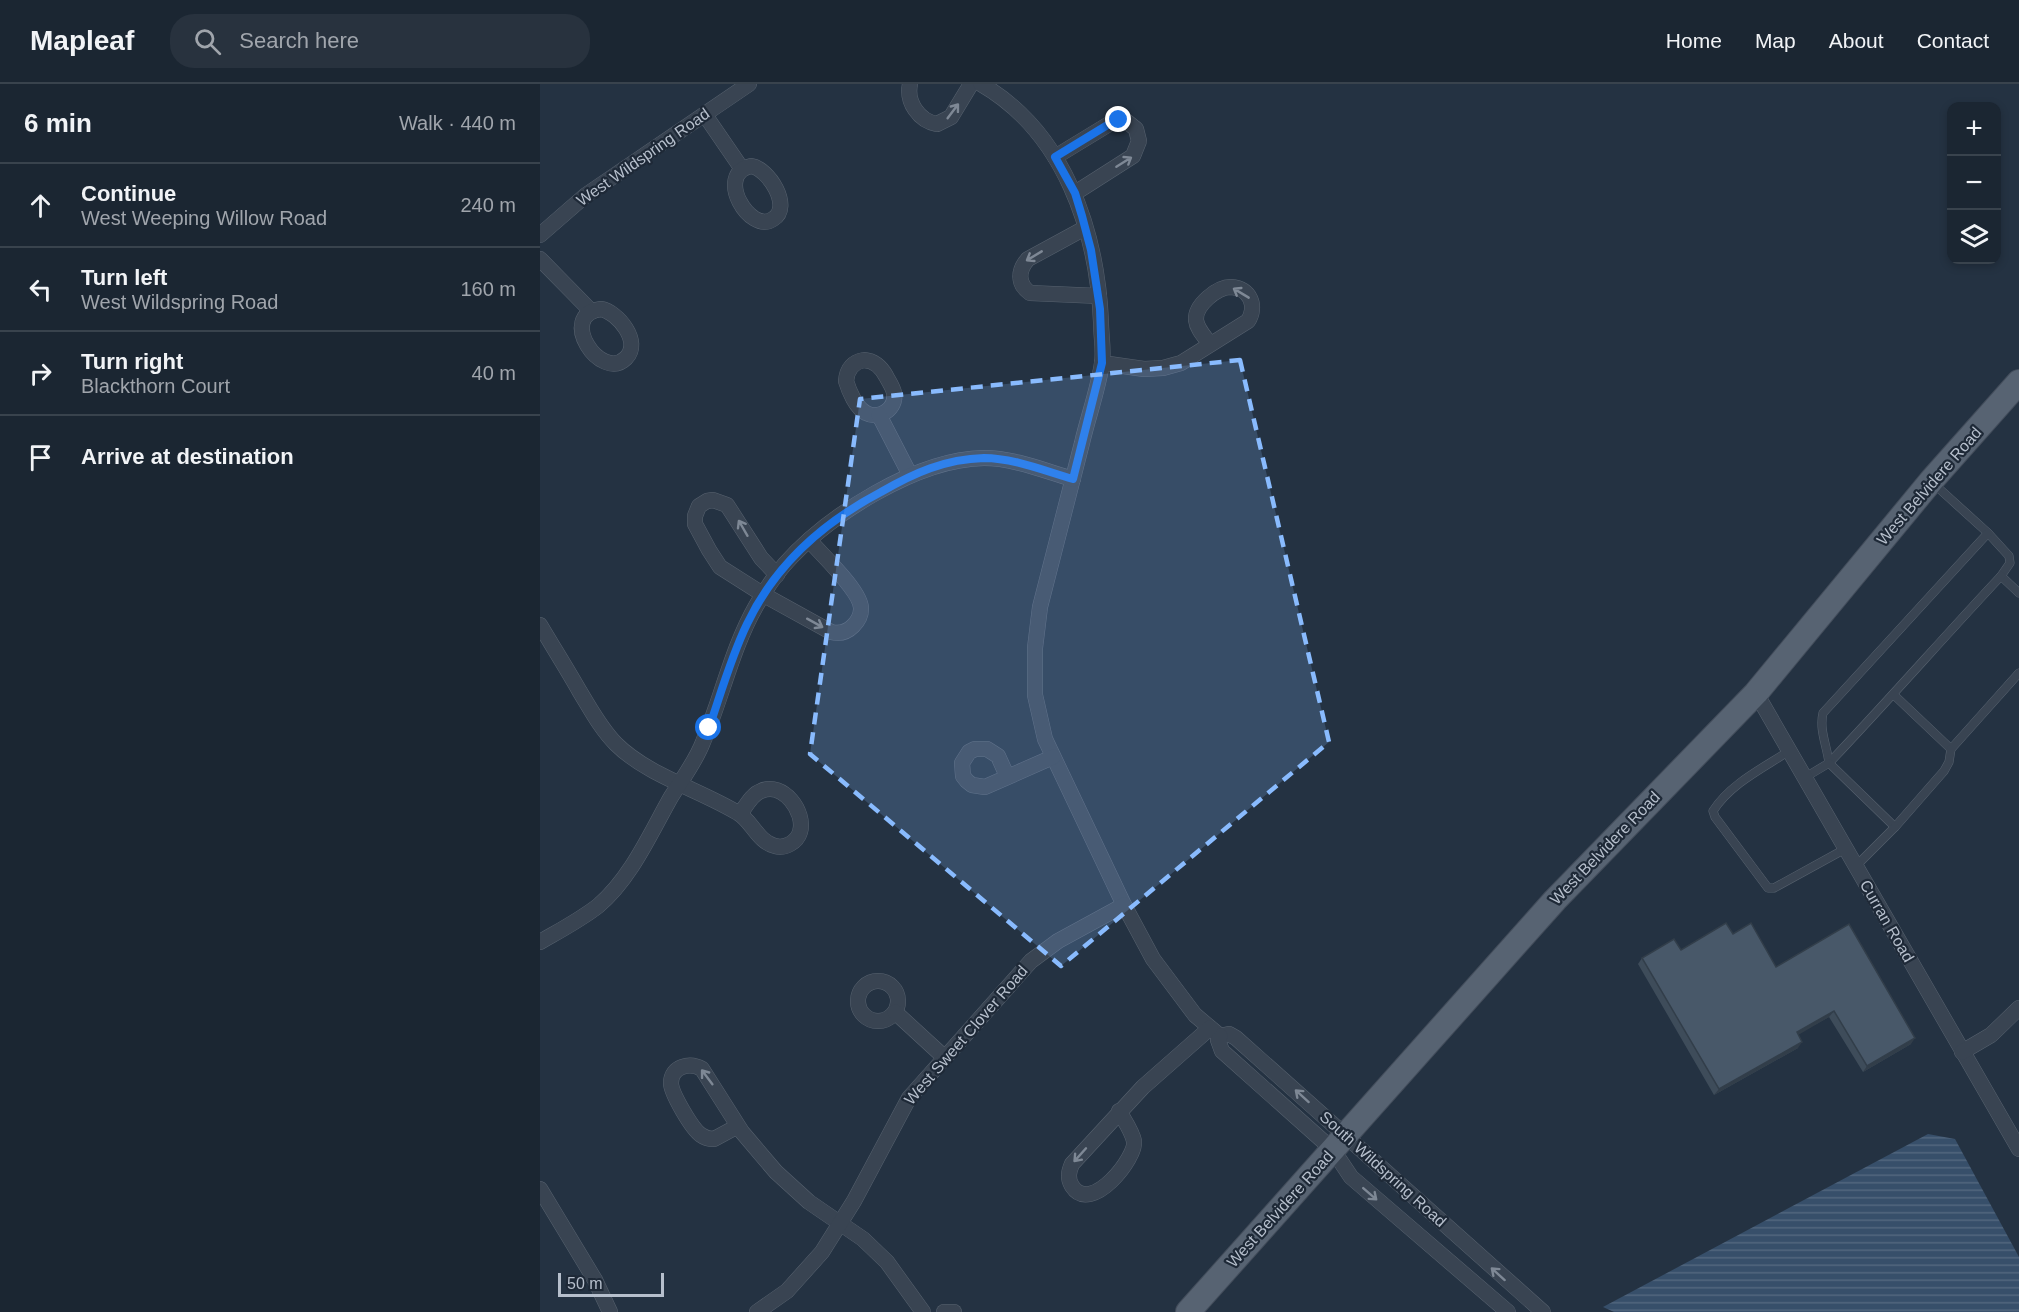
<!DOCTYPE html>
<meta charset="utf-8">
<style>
:root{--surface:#1b2632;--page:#28323e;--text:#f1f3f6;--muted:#a0a5ac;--line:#39434d}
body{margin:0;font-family:Arial,sans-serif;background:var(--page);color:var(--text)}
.controls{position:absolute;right:18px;top:18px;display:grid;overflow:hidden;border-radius:12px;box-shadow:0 3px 9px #0003}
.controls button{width:54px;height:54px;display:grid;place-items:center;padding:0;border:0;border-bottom:2px solid var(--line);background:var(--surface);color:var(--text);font:30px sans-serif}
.scale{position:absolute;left:18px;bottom:15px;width:106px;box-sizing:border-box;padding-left:6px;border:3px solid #b6bfcc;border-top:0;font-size:16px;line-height:21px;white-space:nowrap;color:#b6bfcc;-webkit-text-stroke:4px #1e2937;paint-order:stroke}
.stop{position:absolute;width:18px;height:18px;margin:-14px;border:4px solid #1a73e8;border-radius:50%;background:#fff}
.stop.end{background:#1a73e8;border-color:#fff;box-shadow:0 2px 6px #0008}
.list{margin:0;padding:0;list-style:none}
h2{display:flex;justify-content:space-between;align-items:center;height:78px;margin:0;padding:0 24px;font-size:26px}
h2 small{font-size:20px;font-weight:400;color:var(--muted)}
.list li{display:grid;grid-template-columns:39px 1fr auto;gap:18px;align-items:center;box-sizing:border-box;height:84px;padding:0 24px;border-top:2px solid var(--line)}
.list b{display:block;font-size:22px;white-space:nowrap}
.list p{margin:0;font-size:20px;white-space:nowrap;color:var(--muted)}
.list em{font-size:20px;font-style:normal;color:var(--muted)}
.icon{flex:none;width:33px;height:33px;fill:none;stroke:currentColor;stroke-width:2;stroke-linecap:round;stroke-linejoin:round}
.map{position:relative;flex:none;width:1479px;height:1228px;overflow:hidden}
header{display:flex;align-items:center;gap:36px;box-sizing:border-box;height:84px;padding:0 30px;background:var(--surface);border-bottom:2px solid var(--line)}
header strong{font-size:28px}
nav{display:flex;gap:33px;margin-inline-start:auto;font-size:21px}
.search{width:420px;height:54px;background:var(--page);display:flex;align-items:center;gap:15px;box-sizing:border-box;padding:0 21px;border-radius:24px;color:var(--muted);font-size:22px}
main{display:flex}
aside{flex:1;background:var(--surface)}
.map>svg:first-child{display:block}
.water{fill:url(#water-rules)}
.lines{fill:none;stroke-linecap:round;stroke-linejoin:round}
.lane-casing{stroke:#57626f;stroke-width:9}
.street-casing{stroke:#57626f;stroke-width:16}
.primary-casing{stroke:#434d5b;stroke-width:26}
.lane{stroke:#394452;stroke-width:8}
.street{stroke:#394452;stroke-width:15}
.primary{stroke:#576372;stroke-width:24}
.wall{fill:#3e4c5a}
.shaded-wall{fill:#323e4a}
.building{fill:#485869;stroke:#323e4a;stroke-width:1.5}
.oneway{stroke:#7e8895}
.route{stroke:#1a73e8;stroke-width:8}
.marked{fill:#89bbfe;fill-opacity:0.2;stroke:#89bbfe;stroke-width:4.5;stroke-dasharray:12 8;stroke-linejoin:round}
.labels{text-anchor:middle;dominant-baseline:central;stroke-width:4.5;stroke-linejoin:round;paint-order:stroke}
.street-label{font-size:16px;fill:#b6bfcc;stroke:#1e2937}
</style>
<header>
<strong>Mapleaf</strong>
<div class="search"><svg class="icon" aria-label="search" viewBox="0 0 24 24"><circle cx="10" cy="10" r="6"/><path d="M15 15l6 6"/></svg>Search here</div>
<nav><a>Home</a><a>Map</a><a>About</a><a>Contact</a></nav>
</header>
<main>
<aside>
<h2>6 min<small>Walk · 440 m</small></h2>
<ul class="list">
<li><svg class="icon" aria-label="ahead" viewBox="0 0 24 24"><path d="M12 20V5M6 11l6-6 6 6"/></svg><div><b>Continue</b><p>West Weeping Willow Road</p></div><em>240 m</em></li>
<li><svg class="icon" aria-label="left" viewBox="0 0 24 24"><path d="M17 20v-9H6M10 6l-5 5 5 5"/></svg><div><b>Turn left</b><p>West Wildspring Road</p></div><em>160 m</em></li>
<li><svg class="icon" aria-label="right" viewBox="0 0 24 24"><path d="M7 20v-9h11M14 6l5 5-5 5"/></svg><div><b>Turn right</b><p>Blackthorn Court</p></div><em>40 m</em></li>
<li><svg class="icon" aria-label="arrive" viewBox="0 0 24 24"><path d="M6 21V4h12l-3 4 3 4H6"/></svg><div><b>Arrive at destination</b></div></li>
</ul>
</aside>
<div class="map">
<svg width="1479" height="1228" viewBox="0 0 1479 1228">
<defs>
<pattern id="water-rules" width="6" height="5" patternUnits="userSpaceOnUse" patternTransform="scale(1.5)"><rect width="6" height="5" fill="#374f6a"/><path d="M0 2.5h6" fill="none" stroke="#52677e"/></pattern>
</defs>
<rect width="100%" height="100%" fill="#243242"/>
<!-- water -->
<path class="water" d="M1388 1050 1415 1055 1479 1173V1228H1074L1063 1223Z"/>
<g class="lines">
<!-- lane casing -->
<g class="lane-casing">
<g id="lane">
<path d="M1394 400 1448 449 1469 472 1470 479 1461 492 1479 509"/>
<path d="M1354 611 1411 665"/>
<path d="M1249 667C1223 684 1190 700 1173 727L1175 733 1228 804H1234L1305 765"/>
<path d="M1289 679C1287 662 1279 646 1283 629L1448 449"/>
<path d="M1289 679C1347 618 1403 554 1461 492"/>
<path d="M1264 694 1289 679 1355 743 1404 687 1409 678 1411 665 1479 589"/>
<path d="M1315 783 1355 743"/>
</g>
</g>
<!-- street casing -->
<g class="street-casing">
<g id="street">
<path d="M370 0C366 18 379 37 397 40L411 33 431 0"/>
<path d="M441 0C524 48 557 146 561 238 561 252 564 267 562 279 558 306 548 333 542 359 528 414 514 469 500 523L495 564V611L505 655 584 821 613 875 655 931 680 952"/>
<path d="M165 31 202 85"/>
<path d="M515 73 574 37H586L596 45 599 57 593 72 535 109"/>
<path d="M211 82C228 84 253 123 233 135 210 151 174 90 211 82Z"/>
<path d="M545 144 488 175C478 186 477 200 490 209L559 212"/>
<path d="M0 151 46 111 209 0"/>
<path d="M0 175 51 227"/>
<path d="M61 225C78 228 102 258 86 274 61 299 16 231 61 225Z"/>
<path d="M324 276C335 277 341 283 346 292 349 298 353 303 354 309 357 325 339 336 326 329 316 324 309 307 306 297 307 285 313 278 324 276Z"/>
<path d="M562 279 604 285 623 284 641 279 708 237C717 223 711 204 691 203 677 203 655 221 656 236 657 245 665 253 670 260"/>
<path d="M339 331 370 391"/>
<path d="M237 491 221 474 187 421 173 416 167 417 159 422 155 432V440L169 466 180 483 224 511 291 548C299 550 307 548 313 542 317 538 321 532 321 525 322 508 282 471 270 457"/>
<path d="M0 541C13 563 27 585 40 608 51 626 61 645 76 660 107 691 160 706 198 729 212 737 218 758 235 762 245 765 257 758 260 748 266 728 243 697 221 707 212 710 206 722 200 730"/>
<path d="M1216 609 1479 1065"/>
<path d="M467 692 458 672 447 665H435L429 668 422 679 423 692 427 697 432 701 445 703 513 673"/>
<path d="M0 858C19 847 40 836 58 822 91 794 110 750 131 713 142 695 156 677 163 658 182 613 192 564 216 522 224 508 234 493 244 481 288 431 377 375 444 374 474 374 505 387 533 395"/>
<circle cx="338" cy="917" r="20"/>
<path d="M355 928 404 973"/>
<path d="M680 952 689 950 696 954 1003 1228"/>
<path d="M680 952 678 956 682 967 793 1066 811 1093 968 1228"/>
<path d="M1422 968 1451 951 1479 924"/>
<path d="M579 1027C584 1036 592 1047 594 1057 597 1073 551 1132 532 1102 527 1094 529 1087 532 1080L603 1003 670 944"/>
<path d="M198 1042 174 1055C169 1055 165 1054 161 1051 152 1045 131 1009 131 999 131 982 150 978 162 985L202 1048 236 1088 269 1118 323 1155 347 1178 383 1228"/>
<path d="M0 1105 55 1196 70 1228"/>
<path d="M217 1228 247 1207 282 1168 314 1117 369 1014 491 877 518 857 584 821"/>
<path d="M404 1228H414"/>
</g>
</g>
<!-- primary casing -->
<g class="primary-casing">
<path id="primary" d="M648 1228 1015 816 1216 609 1391 397 1479 298"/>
</g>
<!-- lane -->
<use href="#lane" class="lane"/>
<!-- street -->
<use href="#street" class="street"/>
<!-- primary -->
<use href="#primary" class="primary"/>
</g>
<!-- wall -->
<path class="wall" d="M1193 850 1236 883 1371 960 1323 988 1289 933 1258 950V964L1174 1011 1098 880 1102 874 1141 866Z"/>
<!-- shaded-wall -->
<g class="shaded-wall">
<path d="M1294 927 1289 933 1253 954 1257 948Z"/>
<path d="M1375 954 1371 960 1323 988 1327 982Z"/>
<path d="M1262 958 1258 964 1174 1011 1179 1005Z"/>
</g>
<!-- building -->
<path class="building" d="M1186 839 1193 850 1211 839 1236 883 1309 840 1375 954 1327 982 1294 927 1257 948 1262 958 1179 1005 1102 874 1134 855 1141 866Z"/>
<!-- one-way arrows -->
<defs><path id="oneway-shaft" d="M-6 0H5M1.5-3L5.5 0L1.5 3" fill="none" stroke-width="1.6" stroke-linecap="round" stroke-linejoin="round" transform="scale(1.5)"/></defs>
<g class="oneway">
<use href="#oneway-shaft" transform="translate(413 27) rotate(-53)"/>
<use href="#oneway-shaft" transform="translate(584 78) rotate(-32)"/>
<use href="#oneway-shaft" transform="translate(494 172) rotate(149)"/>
<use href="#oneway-shaft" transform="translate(701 209) rotate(-149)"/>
<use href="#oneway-shaft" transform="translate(203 444) rotate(-120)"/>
<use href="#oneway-shaft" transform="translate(275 539) rotate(29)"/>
<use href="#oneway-shaft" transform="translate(167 993) rotate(-127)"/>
<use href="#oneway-shaft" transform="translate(762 1012) rotate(-138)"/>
<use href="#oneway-shaft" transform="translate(540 1071) rotate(132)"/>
<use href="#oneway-shaft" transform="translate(830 1110) rotate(41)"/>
<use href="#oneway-shaft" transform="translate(958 1190) rotate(-138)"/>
</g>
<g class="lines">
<!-- route -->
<path class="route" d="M169 644C181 609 191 573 207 540 235 481 284 438 341 408 374 389 405 375 444 374 473 374 505 387 533 395L562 279 560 225 551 166 542 132 535 109 515 73 574 37 579 36"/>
</g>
<!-- marked area -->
<path class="marked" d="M700 276 789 658 521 882 270 670 320 315Z"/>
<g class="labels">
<!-- street labels -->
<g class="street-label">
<text transform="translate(103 73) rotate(-35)">West Wildspring Road</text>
<text transform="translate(1389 402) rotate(-49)">West Belvidere Road</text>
<text transform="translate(1065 764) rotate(-46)">West Belvidere Road</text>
<text transform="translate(1347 837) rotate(60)">Curran Road</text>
<text transform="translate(426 951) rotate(-49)">West Sweet Clover Road</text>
<text transform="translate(843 1085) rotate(42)">South Wildspring Road</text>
<text transform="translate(740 1125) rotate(-48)">West Belvidere Road</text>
</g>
</g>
</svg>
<div class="controls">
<button>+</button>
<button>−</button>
<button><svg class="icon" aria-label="layers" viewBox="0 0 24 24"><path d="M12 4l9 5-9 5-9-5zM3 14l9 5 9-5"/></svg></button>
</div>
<div class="scale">50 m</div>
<div class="stop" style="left:169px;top:644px"></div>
<div class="stop end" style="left:579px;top:36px"></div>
</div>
</main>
